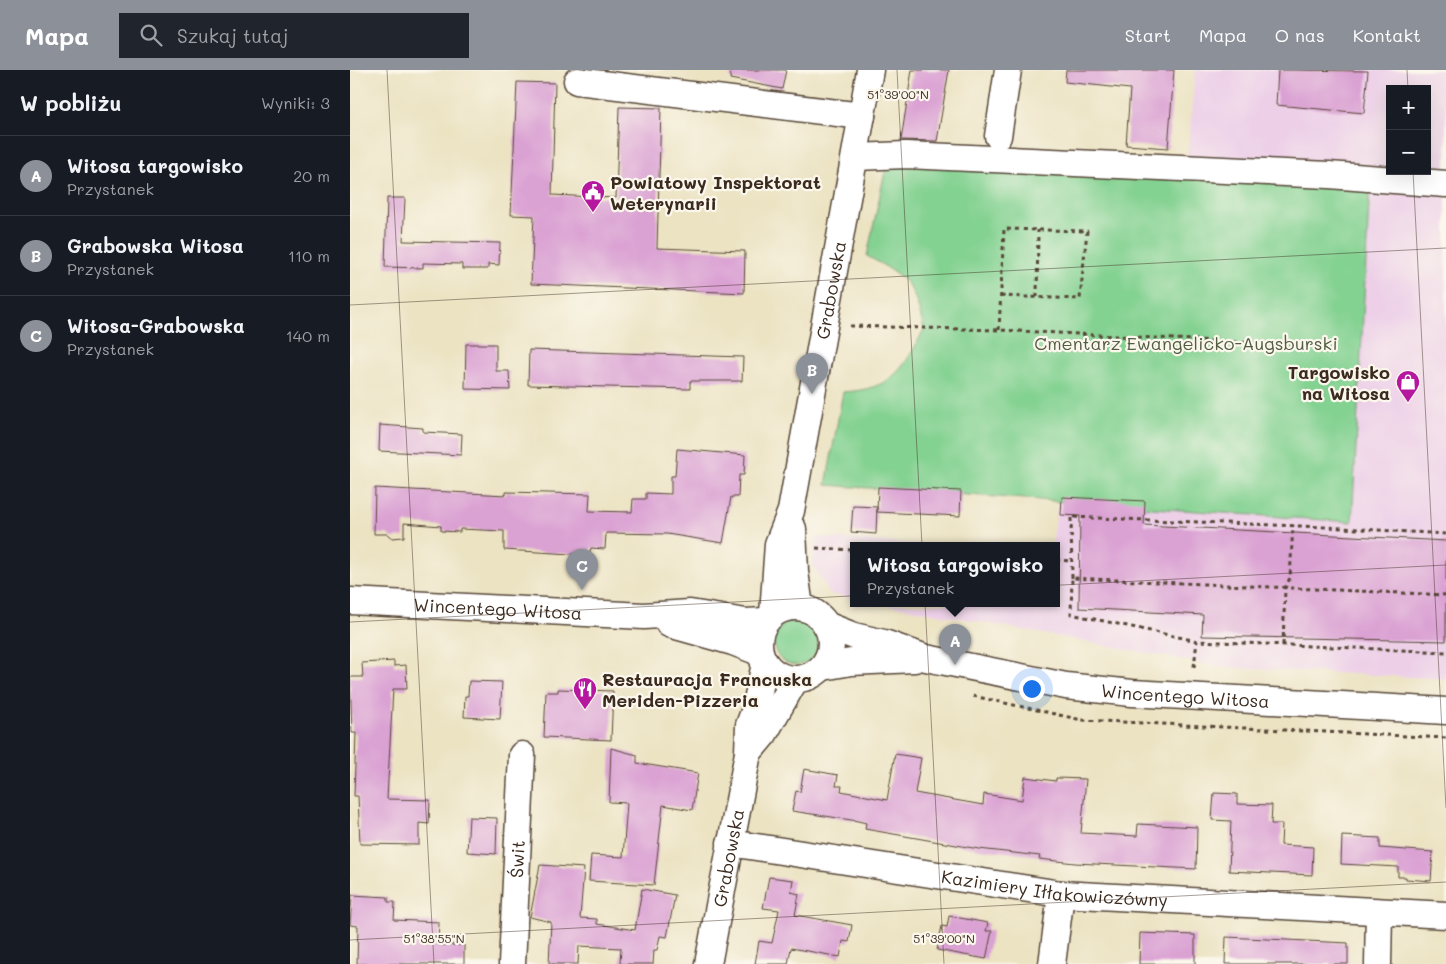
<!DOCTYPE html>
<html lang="pl">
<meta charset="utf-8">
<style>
:root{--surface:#171b24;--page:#20242c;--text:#f1f3f6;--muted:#9ea1a6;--line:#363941;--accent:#8c9099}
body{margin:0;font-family:Mali,sans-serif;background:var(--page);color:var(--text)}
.controls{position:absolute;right:15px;top:15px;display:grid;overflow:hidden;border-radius:0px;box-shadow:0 5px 20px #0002}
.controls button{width:45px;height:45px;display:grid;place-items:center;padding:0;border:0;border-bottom:1px solid var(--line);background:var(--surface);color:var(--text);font:25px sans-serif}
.you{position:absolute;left:681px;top:618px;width:18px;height:18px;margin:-12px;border:4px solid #fff;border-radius:50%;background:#1a73e8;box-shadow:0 0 0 8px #1a73e833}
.badge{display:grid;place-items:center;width:32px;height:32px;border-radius:50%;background:var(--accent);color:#fff;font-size:16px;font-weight:700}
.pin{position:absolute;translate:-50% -41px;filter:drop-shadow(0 1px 2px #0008)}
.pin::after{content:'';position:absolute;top:26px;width:18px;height:15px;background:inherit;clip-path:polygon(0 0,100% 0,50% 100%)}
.popup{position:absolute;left:500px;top:472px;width:210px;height:65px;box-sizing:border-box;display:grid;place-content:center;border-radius:0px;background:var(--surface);filter:drop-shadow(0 1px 4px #0005);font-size:16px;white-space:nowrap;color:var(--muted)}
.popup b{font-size:19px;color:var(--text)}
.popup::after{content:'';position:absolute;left:50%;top:100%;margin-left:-10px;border:10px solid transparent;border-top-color:var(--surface)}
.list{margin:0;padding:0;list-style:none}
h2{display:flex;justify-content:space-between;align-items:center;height:65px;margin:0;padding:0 20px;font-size:21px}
h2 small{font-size:16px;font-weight:400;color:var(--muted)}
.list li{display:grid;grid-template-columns:32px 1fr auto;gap:15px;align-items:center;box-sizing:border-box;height:80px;padding:0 20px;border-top:1px solid var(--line)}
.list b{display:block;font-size:19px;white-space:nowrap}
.list p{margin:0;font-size:16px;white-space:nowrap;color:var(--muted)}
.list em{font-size:16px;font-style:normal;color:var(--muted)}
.icon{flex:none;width:28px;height:28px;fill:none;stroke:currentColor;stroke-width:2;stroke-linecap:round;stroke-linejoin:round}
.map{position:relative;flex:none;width:1096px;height:894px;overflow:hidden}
header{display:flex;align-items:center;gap:30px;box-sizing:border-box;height:70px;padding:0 25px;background:var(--accent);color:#fff}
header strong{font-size:24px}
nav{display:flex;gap:28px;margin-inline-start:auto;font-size:18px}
.search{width:350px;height:45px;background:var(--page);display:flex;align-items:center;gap:12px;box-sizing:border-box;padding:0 18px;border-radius:0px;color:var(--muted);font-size:19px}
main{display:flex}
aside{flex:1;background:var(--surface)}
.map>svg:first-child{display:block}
.built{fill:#edd0e8;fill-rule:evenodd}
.green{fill:#84d292;stroke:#607e58}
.building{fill:#daa1d3}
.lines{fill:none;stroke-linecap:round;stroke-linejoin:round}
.minor-casing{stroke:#564637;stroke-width:29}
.path{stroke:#564637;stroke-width:3;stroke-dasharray:4 4;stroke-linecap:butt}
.minor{stroke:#fff;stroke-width:26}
.ticks{fill:none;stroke:#3b2a1e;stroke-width:1;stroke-opacity:0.45}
.labels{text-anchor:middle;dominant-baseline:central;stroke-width:4.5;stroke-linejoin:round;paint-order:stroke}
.poi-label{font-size:18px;font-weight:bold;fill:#3b2a1e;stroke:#fbf7ec;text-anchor:start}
.street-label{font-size:18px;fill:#3b2a1e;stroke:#fbf7ec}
.park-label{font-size:18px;fill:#515c41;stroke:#fbf7ec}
.ticks-label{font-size:12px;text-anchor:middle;fill:#3b2a1e;stroke:#fbf7ec;stroke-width:4.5;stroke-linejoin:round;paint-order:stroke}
</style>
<header>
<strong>Mapa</strong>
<div class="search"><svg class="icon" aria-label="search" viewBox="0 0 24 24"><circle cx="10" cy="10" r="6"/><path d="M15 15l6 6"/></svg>Szukaj tutaj</div>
<nav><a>Start</a><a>Mapa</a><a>O nas</a><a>Kontakt</a></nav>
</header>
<main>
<aside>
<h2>W pobliżu<small>Wyniki: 3</small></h2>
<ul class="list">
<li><span class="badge">A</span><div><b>Witosa targowisko</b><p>Przystanek</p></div><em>20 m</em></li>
<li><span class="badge">B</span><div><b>Grabowska Witosa</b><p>Przystanek</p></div><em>110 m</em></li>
<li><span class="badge">C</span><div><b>Witosa-Grabowska</b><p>Przystanek</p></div><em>140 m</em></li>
</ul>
</aside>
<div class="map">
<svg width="1096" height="894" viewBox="0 0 1096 894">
<rect width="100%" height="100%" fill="#fbf7ec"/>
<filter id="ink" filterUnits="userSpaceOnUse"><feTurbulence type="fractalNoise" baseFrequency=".02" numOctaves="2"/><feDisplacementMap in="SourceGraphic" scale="10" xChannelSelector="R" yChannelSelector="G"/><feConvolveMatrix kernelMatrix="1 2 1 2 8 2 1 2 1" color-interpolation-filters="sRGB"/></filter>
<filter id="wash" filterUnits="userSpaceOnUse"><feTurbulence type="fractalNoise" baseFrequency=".0096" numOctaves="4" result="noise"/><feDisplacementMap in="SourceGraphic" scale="20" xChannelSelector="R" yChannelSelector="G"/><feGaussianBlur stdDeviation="1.12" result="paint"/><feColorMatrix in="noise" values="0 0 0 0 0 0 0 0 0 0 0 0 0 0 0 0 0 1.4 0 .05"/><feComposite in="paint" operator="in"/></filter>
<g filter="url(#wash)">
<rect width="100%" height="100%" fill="#ece3c3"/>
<!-- built -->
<g class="built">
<path d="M845 0H1096V609L872 597 534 534H706V476H702L708 431 1002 452 1020 115 836 106ZM1040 19H1077V101H1040Z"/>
<path d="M467 467 584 476H504V528L480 524 462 493Z"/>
</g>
<!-- green -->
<g class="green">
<path d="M537 92 1020 115 1002 452 476 415 493 322C542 319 553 301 574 259 562 211 560 210 517 186Z"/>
<circle cx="446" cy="573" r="22"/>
</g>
<g id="blocks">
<!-- building -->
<g class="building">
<path d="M381 0H436L432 19 380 9Z"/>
<path d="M562 0H599L587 71 551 70Z"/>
<path d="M716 0H824L818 78 776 75 780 19 715 12Z"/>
<path d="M928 0 1018 1 1014 43 926 35Z"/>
<path d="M167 12 205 13 202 125 266 128 269 37 311 38 307 178 395 181 394 223 181 214 184 146 161 145Z"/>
<path d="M37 128H55L53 171 150 173 149 195 138 194V199H112V194L73 193V198L35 197Z"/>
<path d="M116 274H146V301H159L160 320 115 319Z"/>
<path d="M179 280 393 287 392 311H340V319L178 315Z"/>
<path d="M30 355 73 358V362L112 364 111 385 29 381Z"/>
<path d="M327 379 395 385 394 405H389L388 427H381L373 473 317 464 256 463 255 479 241 478 239 485 154 480V461L110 459V462L91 461V456L54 453V467L42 468 37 464H24L25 418 156 425V422L240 424 239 441 282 442 283 429H296V423L321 424V406H325Z"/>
<path d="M528 417 611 421 610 446 527 442Z"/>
<path d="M712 427 795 431 794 455 1096 471V571L852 566 853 545 729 538 730 446 711 445Z"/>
<path d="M503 436 527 437 526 464 501 462Z"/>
<path d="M44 591V596L56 595 57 619H43L37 729 80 730 79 754 69 753V775L10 774 8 726H4L6 663H2L0 607H13L12 593Z"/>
<path d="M119 611 152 612 150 649 114 647 115 626H118Z"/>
<path d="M208 619 263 621 261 670 194 667 196 622H208Z"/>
<path d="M261 678 287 685V693L348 703 342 740 313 735 304 815 239 811 241 785 273 787 277 733 259 732Z"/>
<path d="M545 684 571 688 565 723 633 735 634 724 672 730 675 707 706 711V708L736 709 731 763 787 766 788 754 847 757 846 799 725 793 689 789 690 786 629 779 515 759 516 753 508 751 442 741 446 721 450 722 454 699 488 705 486 716H492L491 721 537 730Z"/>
<path d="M864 723 887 724V734L922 735 921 754H932L931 775 963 777 962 805 879 801 881 751 862 750Z"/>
<path d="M119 747 147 748 146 784 117 782Z"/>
<path d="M992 766 1030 768V778L1083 782 1081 811 1056 809V807H1048V797L991 794Z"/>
<path d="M190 795 234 798 230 848 247 849V854L285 860 292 819 325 825 317 867 310 866 307 880H304L303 894H270L271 878 229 876 228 894H199L201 852 180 847Z"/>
<path d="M419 807 443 810 441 822 449 824 445 845 502 855 499 872 493 871 490 887 441 878 438 894H405L409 871 422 873 429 840 413 838Z"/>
<path d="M2 825 38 827V832H45L44 850 89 852 88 875H114V894H7L8 856 0 855Z"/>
<path d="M599 846 638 853 636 861H642L636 889 587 880 592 856 597 857Z"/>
<path d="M790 863 845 865V894H789Z"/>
<path d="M876 867 998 873V894H875Z"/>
</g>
</g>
</g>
<g filter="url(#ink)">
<use href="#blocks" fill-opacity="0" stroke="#564637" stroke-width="1"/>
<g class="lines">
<!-- minor casing -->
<g class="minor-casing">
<g id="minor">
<path d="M227 11 512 46"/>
<path d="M648 66 658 0"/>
<path d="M505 87 556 85 979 105 1096 114"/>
<path d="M443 459 445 502 450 537"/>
<path id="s1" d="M0 531 294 546 340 543 396 552 415 551"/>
<circle cx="445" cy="573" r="36"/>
<path id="s2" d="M423 544 428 474 441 441 520 0"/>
<path d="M319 554 383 572 409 582"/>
<path id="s3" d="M476 555 504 566 534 573 576 588 716 616 782 623 1096 641"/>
<path d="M473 597 501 592 565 589"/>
<path d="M398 683 414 664 445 610"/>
<path id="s4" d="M380 773 711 824 1096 845"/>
<path id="s5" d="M162 894 172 685"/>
<path id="s6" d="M358 894 398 683 399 655 405 639 415 594"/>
<path d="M702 894 711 824"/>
<path d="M1028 894 1029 842"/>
</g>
</g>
<!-- path -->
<g class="path">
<path d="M687 227 688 160"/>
<path d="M500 256 649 260 962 276"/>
<path d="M649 260 654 159 737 161 730 229 651 226"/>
<path d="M466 478 504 480"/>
<path d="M706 490 722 491"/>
<path d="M722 508 721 447 975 457 1096 464"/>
<path d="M1096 525 722 508 721 544 847 571 1096 582"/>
<path d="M933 575 935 518 940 508 943 455"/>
<path d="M844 597 847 571"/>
<path d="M623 626 732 650 1096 668"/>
</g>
<!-- minor -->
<use href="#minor" class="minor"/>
</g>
</g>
<!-- ticks -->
<path class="ticks" d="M37 0 84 894M547 0 594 894M1057 0 1058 19M1063 101 1096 738M0 235 1096 178M0 552 1096 495M0 870 1096 812"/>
<!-- icons -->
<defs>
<g id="civic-pin" transform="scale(1.25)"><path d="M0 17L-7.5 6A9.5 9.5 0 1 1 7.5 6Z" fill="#b5179e" stroke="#fbf7ec"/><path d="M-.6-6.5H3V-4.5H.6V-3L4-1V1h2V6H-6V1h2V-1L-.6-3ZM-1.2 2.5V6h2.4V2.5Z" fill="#fff"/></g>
<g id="shop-pin" transform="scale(1.25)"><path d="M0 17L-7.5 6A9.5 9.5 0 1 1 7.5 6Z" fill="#b5179e" stroke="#fbf7ec"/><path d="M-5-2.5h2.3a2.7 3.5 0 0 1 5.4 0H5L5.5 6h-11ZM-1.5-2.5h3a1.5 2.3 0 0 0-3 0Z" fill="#fff"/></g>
<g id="restaurant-pin" transform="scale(1.25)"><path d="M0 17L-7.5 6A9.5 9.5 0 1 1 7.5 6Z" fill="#b5179e" stroke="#fbf7ec"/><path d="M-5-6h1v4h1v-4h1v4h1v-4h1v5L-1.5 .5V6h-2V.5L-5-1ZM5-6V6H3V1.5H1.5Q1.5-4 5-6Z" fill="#fff"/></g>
</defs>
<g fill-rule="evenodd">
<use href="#civic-pin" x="243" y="122"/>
<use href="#shop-pin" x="1058" y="312"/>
<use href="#restaurant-pin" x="235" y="619"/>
</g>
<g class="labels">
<!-- poi labels -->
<g class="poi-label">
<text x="260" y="112">Powiatowy Inspektorat<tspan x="260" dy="21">Weterynarii</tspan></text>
<text x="1040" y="302" text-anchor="end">Targowisko<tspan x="1040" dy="21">na Witosa</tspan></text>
<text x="252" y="609">Restauracja Francuska<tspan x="252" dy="21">Meriden-Pizzeria</tspan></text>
</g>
<!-- street labels -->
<g class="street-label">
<text stroke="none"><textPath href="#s2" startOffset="330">Grabowska</textPath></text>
<text stroke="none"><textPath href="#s1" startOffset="148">Wincentego Witosa</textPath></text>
<text stroke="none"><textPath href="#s3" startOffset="368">Wincentego Witosa</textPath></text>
<text stroke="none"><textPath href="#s5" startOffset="105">Świt</textPath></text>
<text stroke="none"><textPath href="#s6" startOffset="108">Grabowska</textPath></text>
<text stroke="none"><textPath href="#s4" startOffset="328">Kazimiery Iłłakowiczówny</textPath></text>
</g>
<!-- park labels -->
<g class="park-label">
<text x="836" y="273">Cmentarz Ewangelicko-Augsburski</text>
</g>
</g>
<g class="ticks-label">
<text x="548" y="29">51°39'00"N</text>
<text x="84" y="873">51°38'55"N</text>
<text x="594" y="873">51°39'00"N</text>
</g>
</svg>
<div class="controls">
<button>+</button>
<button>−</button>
</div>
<div class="you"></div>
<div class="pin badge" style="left:605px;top:595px">A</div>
<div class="popup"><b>Witosa targowisko</b>Przystanek</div>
<div class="pin badge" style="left:462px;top:324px">B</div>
<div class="pin badge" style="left:232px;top:520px">C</div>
</div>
</main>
